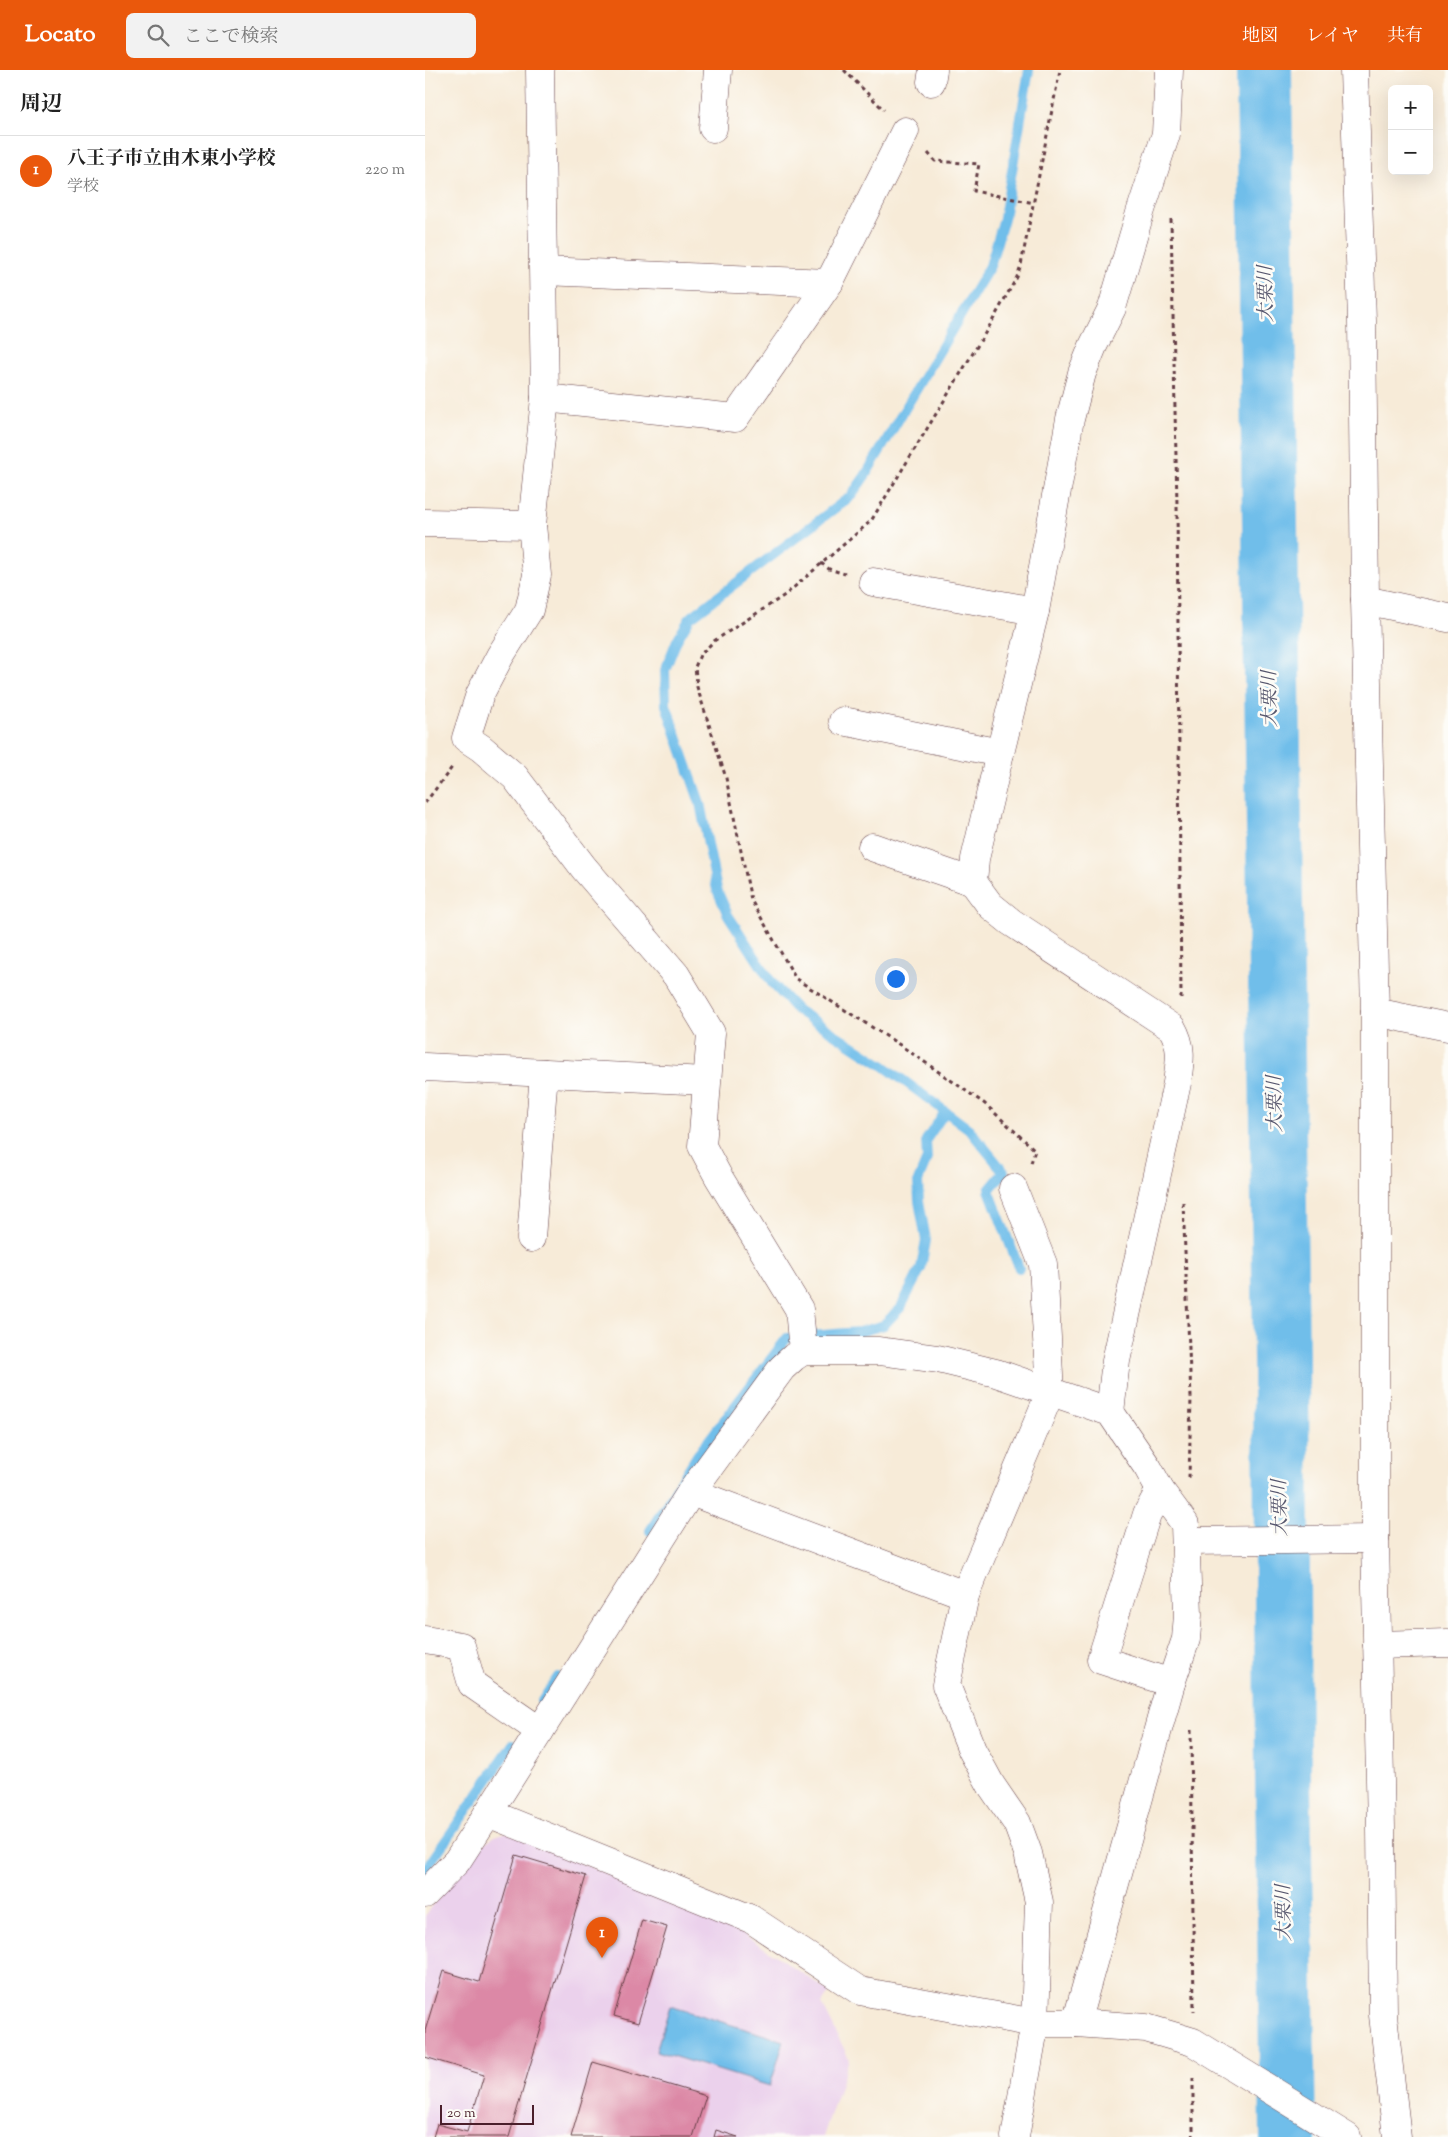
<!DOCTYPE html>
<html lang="ja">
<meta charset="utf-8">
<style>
:root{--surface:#fff;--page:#f2f2f2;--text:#222;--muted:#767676;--line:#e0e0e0;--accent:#ea580c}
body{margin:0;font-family:"Sorts Mill Goudy","Noto Serif JP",serif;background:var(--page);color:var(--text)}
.controls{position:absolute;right:15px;top:15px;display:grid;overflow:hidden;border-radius:8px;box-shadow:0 5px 20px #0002}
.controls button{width:45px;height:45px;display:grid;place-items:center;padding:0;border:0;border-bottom:1px solid var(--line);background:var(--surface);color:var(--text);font:25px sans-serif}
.scale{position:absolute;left:15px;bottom:12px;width:94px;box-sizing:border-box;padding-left:5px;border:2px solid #4a1f2b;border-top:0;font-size:14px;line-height:18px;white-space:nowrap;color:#4a1f2b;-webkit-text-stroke:4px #fdfcf7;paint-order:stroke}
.you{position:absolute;left:470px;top:908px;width:18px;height:18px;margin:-12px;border:4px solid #fff;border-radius:50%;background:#1a73e8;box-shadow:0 0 0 8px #1a73e833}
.badge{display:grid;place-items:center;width:32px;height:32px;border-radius:50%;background:var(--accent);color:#fff;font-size:16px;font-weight:700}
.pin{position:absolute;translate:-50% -41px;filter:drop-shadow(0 1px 2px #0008)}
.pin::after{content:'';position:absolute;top:26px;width:18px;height:15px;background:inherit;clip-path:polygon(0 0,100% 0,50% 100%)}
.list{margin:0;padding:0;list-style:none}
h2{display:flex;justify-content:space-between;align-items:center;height:65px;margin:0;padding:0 20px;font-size:21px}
h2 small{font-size:16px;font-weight:400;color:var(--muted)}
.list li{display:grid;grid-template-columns:32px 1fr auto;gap:15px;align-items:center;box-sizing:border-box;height:70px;padding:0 20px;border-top:1px solid var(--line)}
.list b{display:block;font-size:19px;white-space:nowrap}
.list p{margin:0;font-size:16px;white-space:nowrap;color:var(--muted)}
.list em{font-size:16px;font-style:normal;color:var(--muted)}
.icon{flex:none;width:28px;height:28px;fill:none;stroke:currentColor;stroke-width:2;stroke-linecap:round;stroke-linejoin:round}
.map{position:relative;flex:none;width:1023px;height:2067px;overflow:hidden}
header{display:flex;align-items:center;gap:30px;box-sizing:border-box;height:70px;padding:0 25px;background:var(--accent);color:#fff}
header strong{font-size:24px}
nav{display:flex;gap:28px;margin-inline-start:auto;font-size:18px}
.search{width:350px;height:45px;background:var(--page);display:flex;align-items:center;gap:12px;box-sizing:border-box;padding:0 18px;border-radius:8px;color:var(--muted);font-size:19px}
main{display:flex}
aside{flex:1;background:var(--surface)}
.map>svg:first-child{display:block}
.built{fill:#ebd1ec}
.water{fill:#70beea;stroke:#5d6e8a}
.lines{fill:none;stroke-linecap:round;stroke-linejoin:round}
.stream{stroke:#70beea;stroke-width:10}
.river{stroke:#70beea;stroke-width:56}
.building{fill:#dc88a6}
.minor-casing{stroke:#643e45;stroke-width:29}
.path{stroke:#643e45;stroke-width:3;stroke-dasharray:4 4;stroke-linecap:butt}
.minor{stroke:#fff;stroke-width:28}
.labels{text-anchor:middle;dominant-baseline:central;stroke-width:5;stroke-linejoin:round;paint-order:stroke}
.water-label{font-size:19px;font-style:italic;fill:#57576e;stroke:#fdfcf7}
</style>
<header>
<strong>Locato</strong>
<div class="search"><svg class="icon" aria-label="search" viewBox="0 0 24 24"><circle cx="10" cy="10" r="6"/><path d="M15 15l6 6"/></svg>ここで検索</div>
<nav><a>地図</a><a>レイヤ</a><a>共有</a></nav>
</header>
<main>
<aside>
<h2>周辺<small></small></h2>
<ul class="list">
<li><span class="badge">1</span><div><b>八王子市立由木東小学校</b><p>学校</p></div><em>220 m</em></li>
</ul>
</aside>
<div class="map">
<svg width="1023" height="2067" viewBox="0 0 1023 2067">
<rect width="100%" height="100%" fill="#fdfcf7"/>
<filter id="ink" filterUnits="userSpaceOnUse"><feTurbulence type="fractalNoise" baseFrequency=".02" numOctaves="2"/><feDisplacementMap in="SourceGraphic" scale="10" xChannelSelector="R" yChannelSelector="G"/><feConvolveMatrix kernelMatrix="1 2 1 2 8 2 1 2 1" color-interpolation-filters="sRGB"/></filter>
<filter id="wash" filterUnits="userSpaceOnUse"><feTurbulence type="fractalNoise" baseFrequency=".0096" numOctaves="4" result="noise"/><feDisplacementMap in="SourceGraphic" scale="20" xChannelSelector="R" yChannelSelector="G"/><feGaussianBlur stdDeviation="1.12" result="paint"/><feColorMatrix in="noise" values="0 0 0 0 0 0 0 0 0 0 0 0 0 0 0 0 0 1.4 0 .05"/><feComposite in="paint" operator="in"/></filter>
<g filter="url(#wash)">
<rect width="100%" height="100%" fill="#f7ebd8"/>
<!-- built -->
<path class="built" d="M82 1762 305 1855 405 1922 397 1934 424 1989 398 2067H0V1846L52 1778 70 1766Z"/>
<!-- water -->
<path class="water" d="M245 1936 359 1971 345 2016 231 1981Z"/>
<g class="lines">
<!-- stream -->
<g class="stream">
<path d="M594 1198 564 1120 579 1102 544 1059 459 996 372 940 347 913 303 845 292 820 275 733 241 635 240 600 252 570 265 548 426 426 440 406 565 196 579 148 604 0"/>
<path d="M225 1461 273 1384 362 1268 434 1262 459 1255 476 1237 496 1198 501 1170 494 1131 493 1111 502 1089 501 1070 520 1042"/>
<path d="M117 1631 133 1607"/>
<path d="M0 1800 88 1674"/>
</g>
<!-- river -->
<path class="river" d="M839 0 856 1288 858 1712 863 2067"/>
</g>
<g id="blocks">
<!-- building -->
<g class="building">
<path d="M91 1785 161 1806 84 2067H8L12 2054 42 2062 59 2005 0 1987V1961L18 1901 54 1912Z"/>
<path d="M217 1850 242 1857 213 1953 189 1946Z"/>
<path d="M168 1992 281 2026 268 2067H146Z"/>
<path d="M291 2060 313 2067H289Z"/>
</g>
</g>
</g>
<g filter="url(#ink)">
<use href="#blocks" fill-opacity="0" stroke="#643e45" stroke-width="1"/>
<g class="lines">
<!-- minor casing -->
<g class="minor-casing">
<g id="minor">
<path d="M115 0 120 328 107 455 112 505 104 540 75 586 55 624 41 668 56 678 90 707 159 798 251 905 286 963 277 1076 293 1106 374 1239 378 1281"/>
<path d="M929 0 937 251 940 530 950 942V1469L956 1758 958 1945 972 2067"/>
<path d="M506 12 508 0"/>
<path d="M288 58 293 0"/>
<path d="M119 201 404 213"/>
<path d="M120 328 310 348 404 213 480 61"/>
<path d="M0 453 107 455"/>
<path d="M448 512 610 541"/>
<path d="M940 530 1023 548"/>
<path d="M418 651 575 683"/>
<path d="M447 777 548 812 565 835 586 852 747 958C758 977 755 991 752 1013L691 1291 685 1342"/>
<path d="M548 812 550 789 575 683 610 541 645 349 657 303 668 276 687 238 715 143 741 64 744 0"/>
<path d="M950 942 1023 957"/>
<path d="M0 997 281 1011"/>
<path d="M588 1118 618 1194 625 1323 540 1525 521 1615 547 1680 566 1715 592 1753 603 1783 614 1832 610 1953 590 2067"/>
<path d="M106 1168 119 1003"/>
<path d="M735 1420 722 1444 676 1590 746 1613"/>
<path d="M266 1422 540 1525"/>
<path d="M762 1471 950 1469"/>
<path d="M0 1570 36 1576 47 1614 115 1661"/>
<path d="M952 1575 1023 1573"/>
<path d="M63 1743 266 1422 357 1298 369 1287 378 1281H454L513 1289 571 1303 685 1342 723 1398 735 1420 760 1454 763 1545 761 1569 746 1613 651 1953"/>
<path d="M0 1824 32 1791 63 1743 326 1849 435 1921 610 1953H651L721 1958 768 1972 922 2067"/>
</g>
</g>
<!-- path -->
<g class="path">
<path d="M419 0 459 40"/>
<path d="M503 83 510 91 554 94 549 121 609 133"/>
<path d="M746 149 752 435 756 928"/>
<path d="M396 493 404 499 420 504"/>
<path d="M0 733 28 696"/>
<path d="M606 1093 610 1080 560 1034 475 975 371 909 326 830 301 708 272 617 270 597 275 585 289 571 360 525 446 451 565 255 592 207 596 195 635 0"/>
<path d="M758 1132 766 1327 764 1408"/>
<path d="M766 1660 769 1941"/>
<path d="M768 2008V2067"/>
</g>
<!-- minor -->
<use href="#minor" class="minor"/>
</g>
</g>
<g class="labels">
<!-- water labels -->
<g class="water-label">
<text transform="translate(842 224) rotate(-91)">大栗川</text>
<text transform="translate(846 629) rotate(-91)">大栗川</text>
<text transform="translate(851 1034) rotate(-91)">大栗川</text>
<text transform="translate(856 1438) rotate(-91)">大栗川</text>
<text transform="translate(860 1843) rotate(-91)">大栗川</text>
</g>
</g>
</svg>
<div class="controls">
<button>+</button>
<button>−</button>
</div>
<div class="scale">20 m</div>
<div class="you"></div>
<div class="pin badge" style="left:177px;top:1888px">1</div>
</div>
</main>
